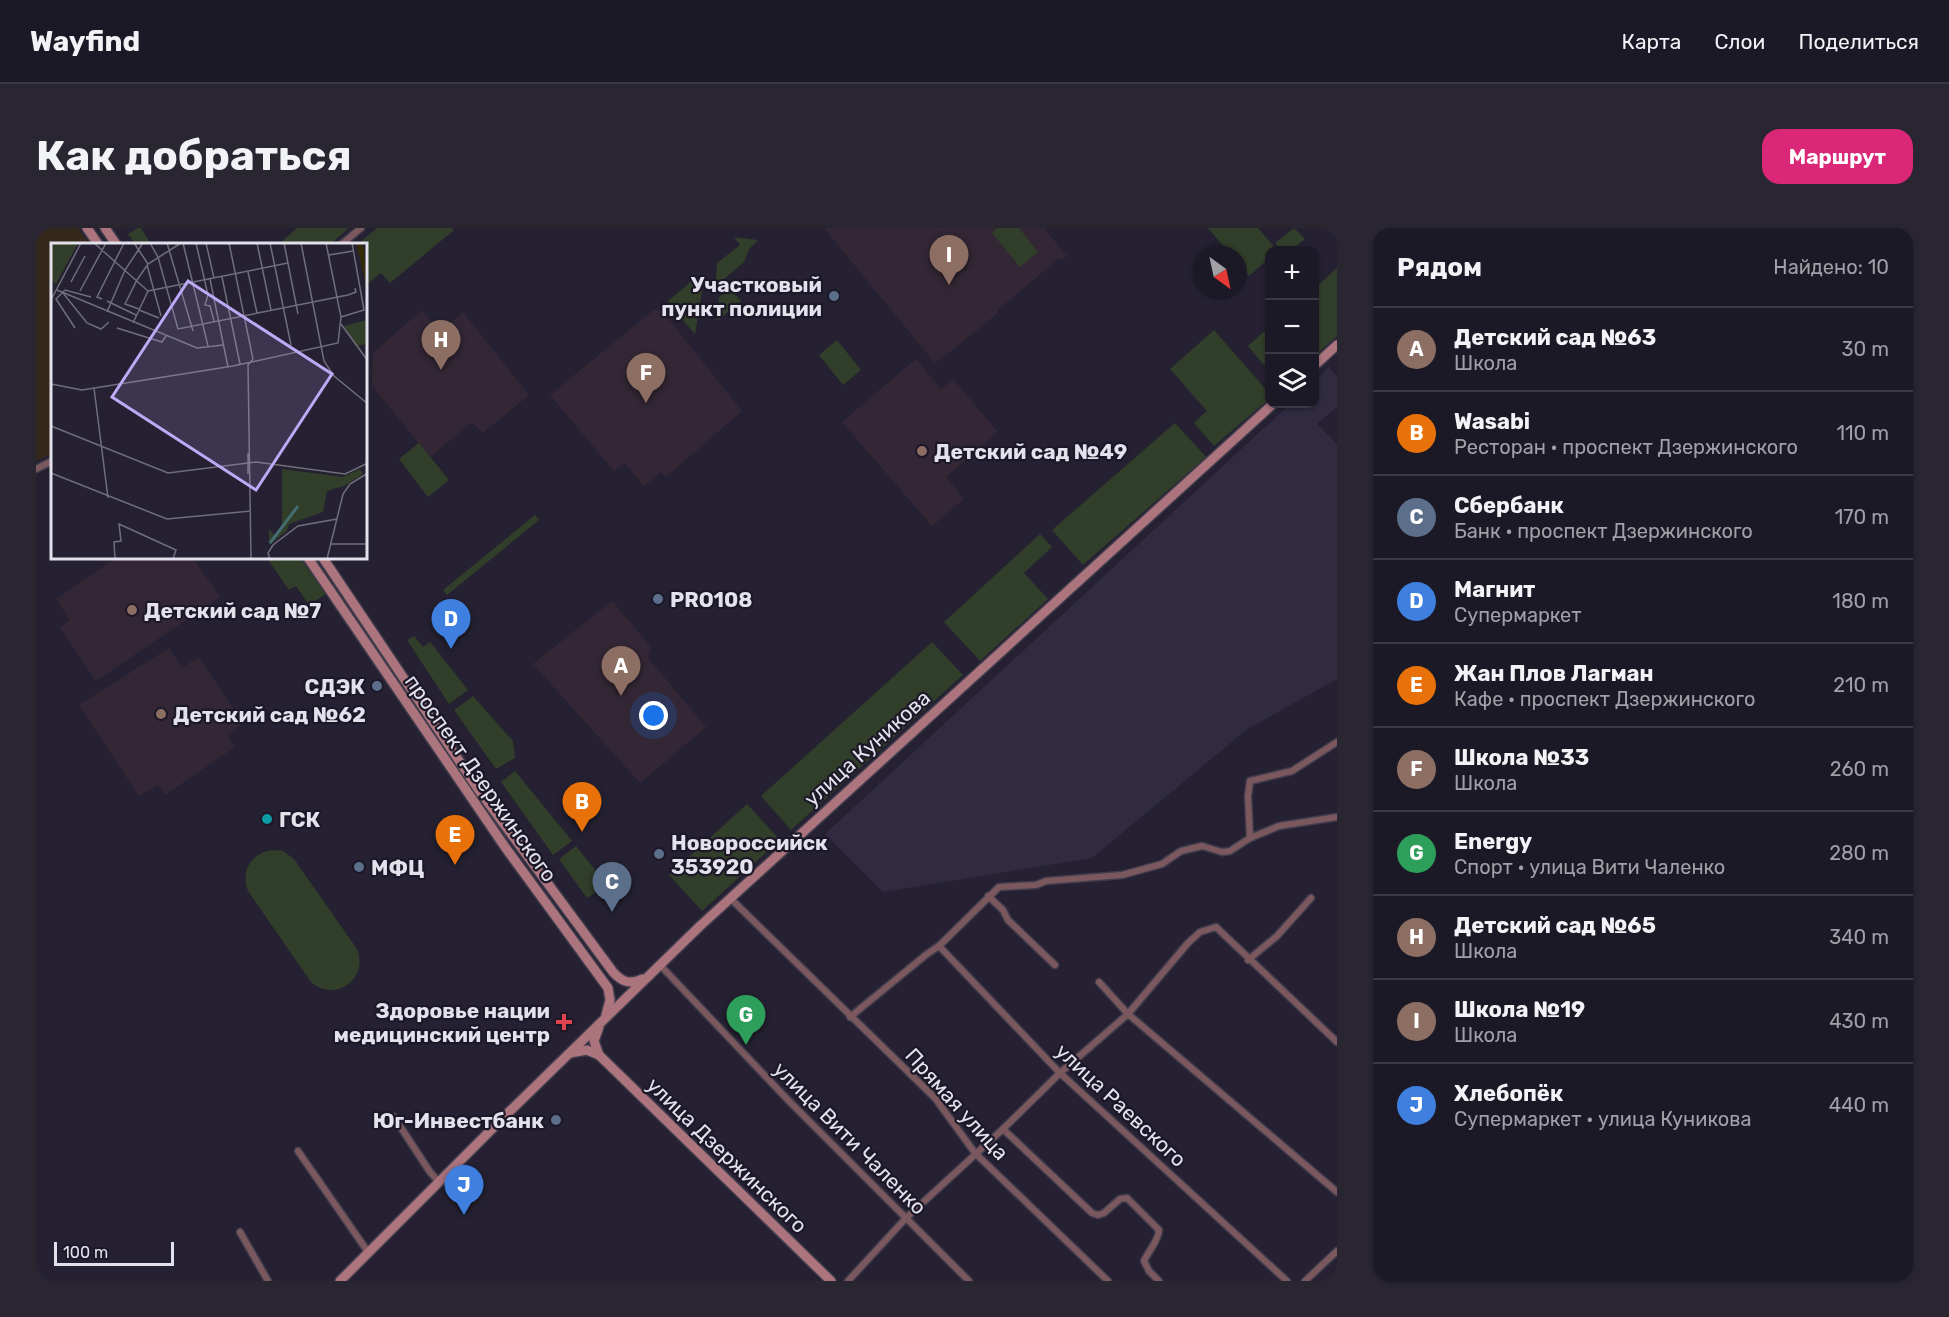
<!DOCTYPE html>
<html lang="ru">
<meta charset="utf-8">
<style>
:root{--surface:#1c1926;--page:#292632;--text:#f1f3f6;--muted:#a0a0a7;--line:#3a3843;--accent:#db2777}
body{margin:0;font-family:Rubik,sans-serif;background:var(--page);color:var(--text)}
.controls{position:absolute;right:18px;top:18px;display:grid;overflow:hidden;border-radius:12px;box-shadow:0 2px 4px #0004}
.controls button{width:54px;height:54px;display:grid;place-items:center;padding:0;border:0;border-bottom:2px solid var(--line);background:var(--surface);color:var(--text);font:30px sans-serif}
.compass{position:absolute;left:1157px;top:18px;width:54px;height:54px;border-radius:50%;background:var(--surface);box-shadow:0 2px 4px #0004;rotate:147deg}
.scale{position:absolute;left:18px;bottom:15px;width:120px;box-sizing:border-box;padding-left:6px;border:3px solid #e3e1ec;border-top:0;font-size:16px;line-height:21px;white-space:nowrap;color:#e3e1ec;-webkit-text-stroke:4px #1c1828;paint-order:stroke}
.you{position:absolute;left:618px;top:488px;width:21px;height:21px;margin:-15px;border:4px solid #fff;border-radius:50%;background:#1a73e8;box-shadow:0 0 0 9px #1a73e833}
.badge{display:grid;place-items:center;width:39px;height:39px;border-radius:50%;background:var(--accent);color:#fff;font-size:20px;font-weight:700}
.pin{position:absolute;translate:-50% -50px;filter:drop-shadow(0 2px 3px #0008)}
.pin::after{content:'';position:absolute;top:32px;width:21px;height:18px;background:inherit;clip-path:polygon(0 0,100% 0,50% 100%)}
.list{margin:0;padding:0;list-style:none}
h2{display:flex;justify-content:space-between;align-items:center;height:78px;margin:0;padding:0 24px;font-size:26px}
h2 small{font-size:20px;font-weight:400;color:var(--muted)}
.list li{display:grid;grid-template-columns:39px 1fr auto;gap:18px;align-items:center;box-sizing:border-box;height:84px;padding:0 24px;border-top:2px solid var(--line)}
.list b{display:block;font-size:22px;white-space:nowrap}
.list p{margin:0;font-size:20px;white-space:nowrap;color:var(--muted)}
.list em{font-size:20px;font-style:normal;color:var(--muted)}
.icon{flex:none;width:33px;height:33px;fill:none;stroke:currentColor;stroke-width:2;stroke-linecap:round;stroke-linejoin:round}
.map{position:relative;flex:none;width:1301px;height:1053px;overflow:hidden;border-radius:18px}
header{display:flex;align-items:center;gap:36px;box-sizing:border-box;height:84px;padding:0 30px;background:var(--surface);border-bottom:2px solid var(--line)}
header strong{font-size:28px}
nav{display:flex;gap:33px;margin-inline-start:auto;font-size:21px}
.intro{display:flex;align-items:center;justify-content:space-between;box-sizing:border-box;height:144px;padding:0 36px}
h1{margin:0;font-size:42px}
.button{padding:15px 27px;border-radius:18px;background:var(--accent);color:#fff;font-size:21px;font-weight:700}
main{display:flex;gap:36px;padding:0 36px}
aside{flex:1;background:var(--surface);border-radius:18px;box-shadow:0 2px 4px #0004}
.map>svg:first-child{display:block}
.commercial{fill:#35291b}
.built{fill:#302b40}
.education{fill:#332735}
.green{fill:#313e29}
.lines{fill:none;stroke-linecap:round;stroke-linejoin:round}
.street-casing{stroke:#403c4c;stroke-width:9}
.secondary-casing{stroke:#403c4c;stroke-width:12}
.street{stroke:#7b585e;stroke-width:6}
.secondary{stroke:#ac757e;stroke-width:9}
.service-dot{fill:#5c6f8a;stroke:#1c1828;stroke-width:2}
.education-dot{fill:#8d6e63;stroke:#1c1828;stroke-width:2}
.culture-dot{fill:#0f9aa8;stroke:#1c1828;stroke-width:2}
.health-dot{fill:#e0444e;stroke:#1c1828;stroke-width:2}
.labels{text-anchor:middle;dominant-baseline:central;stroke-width:4.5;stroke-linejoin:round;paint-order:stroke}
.poi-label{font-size:21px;font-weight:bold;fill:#e3e1ec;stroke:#1c1828;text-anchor:start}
.street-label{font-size:21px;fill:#e3e1ec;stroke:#1c1828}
.inset-river{fill:none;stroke:#456c71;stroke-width:3}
.inset-road{fill:none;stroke:#716e7c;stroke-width:1.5}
.view{fill:#bda9f5;fill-opacity:0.15;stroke:#bda9f5;stroke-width:3}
.inset-edge{fill:none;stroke:#e3e1ec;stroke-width:3}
</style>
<header>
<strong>Wayfind</strong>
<nav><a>Карта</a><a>Слои</a><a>Поделиться</a></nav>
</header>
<div class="intro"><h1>Как добраться</h1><a class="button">Маршрут</a></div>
<main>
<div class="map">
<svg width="1301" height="1053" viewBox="0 0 1301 1053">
<rect width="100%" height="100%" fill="#252132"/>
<!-- commercial -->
<path class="commercial" d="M0 0H42L53 16H16V226L0 233Z"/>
<!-- built -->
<path class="built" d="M1293 139 1301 148V179L1281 196 1301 216V451L1210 502 1056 630 847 664 789 606 1254 176H1278L1279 153Z"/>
<!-- education -->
<g class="education">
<path d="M788 0H1008L1031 28 1025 32 1022 31 962 82V85L904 132 898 134Z"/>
<path d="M619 81 627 84 706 183 630 249 625 244 608 258 589 235 578 243 514 167Z"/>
<path d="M386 82 404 104 427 84 493 167 447 205 436 194 394 229 336 158 337 125Z"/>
<path d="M880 131 905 161 917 151 962 204 910 249 928 271 896 298 806 194Z"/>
<path d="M80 330H157L184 369 60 453 24 400 34 392 20 371Z"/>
<path d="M576 373 615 419 612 430 670 499 604 555 497 436Z"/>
<path d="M133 420 146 440 163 429 207 495 191 507 199 519 129 567 122 557 103 568 43 477Z"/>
</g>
<!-- green -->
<g class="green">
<path d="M102 0H105L115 16H99L92 6Z"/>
<path d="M261 0H313L294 16H243Z"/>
<path d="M341 0H416L418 2 354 55 345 45 330 57V16H322Z"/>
<path d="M961 0H983L1002 24 984 39 956 5Z"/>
<path d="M1172 0H1222L1241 22H1234L1233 30 1213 48 1202 35V27H1195Z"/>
<path d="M1258 0 1269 11 1255 22H1245L1239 15Z"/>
<path d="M698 9 722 12 713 21 708 34 688 51 691 57 682 64 679 63 681 35 704 17Z"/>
<path d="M1301 40V108L1279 127V60Z"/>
<path d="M657 52 666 63 659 106 631 74Z"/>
<path d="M694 61 705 73 681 93 683 69Z"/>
<path d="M1233 99V143L1212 118Z"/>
<path d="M1178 102 1233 165 1234 170 1178 218 1158 195 1171 183 1134 141Z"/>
<path d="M801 112 825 142 807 157 783 127Z"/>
<path d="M1139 195 1170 229 1047 337 1016 302Z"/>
<path d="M383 215 413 252 392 269 363 231Z"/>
<path d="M499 287 503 292 411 367 407 362Z"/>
<path d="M1004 306 1016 319 988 345 1012 371 944 433 908 394Z"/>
<path d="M231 330H264L290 366 273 377 260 358 253 362Z"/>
<path d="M378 408 387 419 394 414 432 462 413 476 371 412Z"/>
<path d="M896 414 927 447 755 602 725 568Z"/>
<path d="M437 468 477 513 479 530 460 541 418 482Z"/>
<path d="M479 543 536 613 517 627 465 554Z"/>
<path d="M711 576 744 612 666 683 633 647Z"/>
<path d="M540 618 571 657 551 670 523 631Z"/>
<path d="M236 622 247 623 258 631 321 721C333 751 299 775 275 754L212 663C204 644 215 625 236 622Z"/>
</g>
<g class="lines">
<!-- street casing -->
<g class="street-casing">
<g id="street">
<path d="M306 16 325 0"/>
<path d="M0 241 16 233"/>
<path d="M1214 610 1212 568 1214 553 1256 543 1301 514"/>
<path d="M952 668 967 682 972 692 1019 737"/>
<path d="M694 670 899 870 939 925 1072 1053"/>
<path d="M903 718 1024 845 1251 1053"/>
<path d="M1212 732 1241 708 1275 670"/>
<path d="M623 736 751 871 933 1053"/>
<path d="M1063 754 1092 786 1301 964"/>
<path d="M814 789 891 726 903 718 963 659 1000 657 1010 653 1086 647 1126 636 1145 623 1166 618 1186 624 1194 623 1214 610 1243 598 1301 589"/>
<path d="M358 889 394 944 403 954"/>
<path d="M967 901 1056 985 1062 987 1068 985 1084 971 1091 970 1123 1002C1122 1014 1113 1022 1108 1033L1113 1043 1123 1053"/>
<path d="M262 923 332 1024"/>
<path d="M204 1004 232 1053"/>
<path d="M812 1053 870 990 967 901 1024 845 1092 786 1152 715 1164 704 1180 699 1301 814"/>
<path d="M1269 1053 1301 1023"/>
</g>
</g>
<!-- secondary casing -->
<g class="secondary-casing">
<g id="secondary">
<path d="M51 0 62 16"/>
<path d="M69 0 80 16"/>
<path d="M1278 138 1301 117"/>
<path d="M272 330 469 619 572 760 574 772 570 787"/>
<path d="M287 330 442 561 577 744C586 754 594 757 606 751"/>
<path d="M563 799 558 813 563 827"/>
<path d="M534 825 551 822 563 827 795 1053"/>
<path d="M304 1053 475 882 664 698 1237 176"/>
</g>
</g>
<!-- street -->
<use href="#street" class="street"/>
<!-- secondary -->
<use href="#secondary" class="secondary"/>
</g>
<!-- markers -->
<g class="service-dot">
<circle cx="798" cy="68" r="6"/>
<circle cx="622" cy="371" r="6"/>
<circle cx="341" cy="458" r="6"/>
<circle cx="623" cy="626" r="6"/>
<circle cx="323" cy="639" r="6"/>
<circle cx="520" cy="892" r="6"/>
</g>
<g class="education-dot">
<circle cx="886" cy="223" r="6"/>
<circle cx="96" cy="382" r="6"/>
<circle cx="125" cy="486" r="6"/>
</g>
<circle class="culture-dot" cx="231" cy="591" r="6"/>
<path class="health-dot" d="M525 785h6v6h6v6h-6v6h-6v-6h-6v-6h6z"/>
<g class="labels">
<!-- poi labels -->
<g class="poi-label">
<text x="786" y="56" text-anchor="end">Участковый<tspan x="786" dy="24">пункт полиции</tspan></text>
<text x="898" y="223">Детский сад №49</text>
<text x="634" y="371">PRO108</text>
<text x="108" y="382">Детский сад №7</text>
<text x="329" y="458" text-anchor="end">СДЭК</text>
<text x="137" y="486">Детский сад №62</text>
<text x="243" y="591">ГСК</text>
<text x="635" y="614">Новороссийск<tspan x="635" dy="24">353920</tspan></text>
<text x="335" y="639">МФЦ</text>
<text x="514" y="782" text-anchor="end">Здоровье нации<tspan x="514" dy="24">медицинский центр</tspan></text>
<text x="508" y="892" text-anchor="end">Юг-Инвестбанк</text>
</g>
<!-- street labels -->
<g class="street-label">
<text transform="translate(831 520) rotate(-42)">улица Куникова</text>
<text transform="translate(445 550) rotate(55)">проспект Дзержинского</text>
<text transform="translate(921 876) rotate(48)">Прямая улица</text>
<text transform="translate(1085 877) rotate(43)">улица Раевского</text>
<text transform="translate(814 910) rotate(45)">улица Вити Чаленко</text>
<text transform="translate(691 927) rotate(44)">улица Дзержинского</text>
</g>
</g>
<!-- overview -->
<g transform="translate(15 15)">
<rect width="316" height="316" fill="#252132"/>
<path d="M0 0H27L5 41 0 37ZM316 77V101L305 103 293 83ZM231 226 292 234 309 226 312 231 293 243 276 248 272 269 238 281 236 288 218 302V286L224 293 231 282Z" fill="#313e29"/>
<path d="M305 0H311L313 6 316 46Z" fill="#332b0a"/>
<path class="inset-river" d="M219 300 247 263"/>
<path class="inset-road" d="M43 0 97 48M83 0 97 21M99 0 107 14 127 86 297 52 305 49 304 45M116 0 142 88M132 0 157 103M145 0 157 52 154 62 159 63 163 78M155 0 163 35M178 0 202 116M206 0 220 67M219 0 240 102M233 0 247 71M250 0 273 118 283 133 317 161M278 12 302 8M96 22 110 73M197 29 206 70M171 34 189 121M159 36 177 124M20 39 34 13M6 47 146 105 172 102M29 48 55 0M97 48 237 20M12 50 36 80 50 86 58 79M51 56 46 54 73 0M0 57 30 0M56 58 85 72M88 66 74 61 86 37 97 21 130 0M88 67 108 75M56 69 74 27 92 0M290 74 313 67 301 0M82 80 97 48M290 81 317 118M24 85 5 56 14 47 40 54M66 85 111 99 115 93M0 141 31 147 182 123 287 100 290 74 275 0M43 145 57 255M0 183 117 230 205 219 294 231 317 220M197 210V231M0 230 116 276 200 268M279 301H317M64 316 63 299 70 298 68 281 125 307 122 316M200 316 197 122 202 116M219 316 217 310 222 302 247 283 286 276M276 316 292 251 299 241 317 230"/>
<path class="view" d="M137 38 281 131 205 247 61 154Z"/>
<rect width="316" height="316" class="inset-edge"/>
</g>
</svg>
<div class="controls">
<button>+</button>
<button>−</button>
<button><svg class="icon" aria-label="layers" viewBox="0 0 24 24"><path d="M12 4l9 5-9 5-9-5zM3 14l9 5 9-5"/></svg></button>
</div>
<svg class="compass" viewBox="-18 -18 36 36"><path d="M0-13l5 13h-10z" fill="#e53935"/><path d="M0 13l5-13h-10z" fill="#a0a0a7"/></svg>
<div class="scale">100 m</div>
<div class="you"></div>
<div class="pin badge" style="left:585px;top:468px;background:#8d6e63">A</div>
<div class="pin badge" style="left:546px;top:604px;background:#e8710a">B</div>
<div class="pin badge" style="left:576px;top:684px;background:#5c6f8a">C</div>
<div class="pin badge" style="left:415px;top:421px;background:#3f7fe0">D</div>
<div class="pin badge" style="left:419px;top:637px;background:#e8710a">E</div>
<div class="pin badge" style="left:610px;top:175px;background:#8d6e63">F</div>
<div class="pin badge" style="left:710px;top:817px;background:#2e9e5b">G</div>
<div class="pin badge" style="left:405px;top:142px;background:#8d6e63">H</div>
<div class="pin badge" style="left:913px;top:57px;background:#8d6e63">I</div>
<div class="pin badge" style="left:428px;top:987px;background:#3f7fe0">J</div>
</div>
<aside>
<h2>Рядом<small>Найдено: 10</small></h2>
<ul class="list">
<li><span class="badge" style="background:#8d6e63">A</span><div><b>Детский сад №63</b><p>Школа</p></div><em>30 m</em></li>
<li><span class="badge" style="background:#e8710a">B</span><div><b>Wasabi</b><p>Ресторан · проспект Дзержинского</p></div><em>110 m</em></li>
<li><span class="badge" style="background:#5c6f8a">C</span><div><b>Сбербанк</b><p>Банк · проспект Дзержинского</p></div><em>170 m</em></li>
<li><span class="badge" style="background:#3f7fe0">D</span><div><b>Магнит</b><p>Супермаркет</p></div><em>180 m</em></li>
<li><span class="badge" style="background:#e8710a">E</span><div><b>Жан Плов Лагман</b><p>Кафе · проспект Дзержинского</p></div><em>210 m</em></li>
<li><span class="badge" style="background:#8d6e63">F</span><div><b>Школа №33</b><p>Школа</p></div><em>260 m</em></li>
<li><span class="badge" style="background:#2e9e5b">G</span><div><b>Energy</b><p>Спорт · улица Вити Чаленко</p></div><em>280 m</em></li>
<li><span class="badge" style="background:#8d6e63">H</span><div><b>Детский сад №65</b><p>Школа</p></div><em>340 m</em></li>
<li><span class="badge" style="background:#8d6e63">I</span><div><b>Школа №19</b><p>Школа</p></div><em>430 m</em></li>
<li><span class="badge" style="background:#3f7fe0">J</span><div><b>Хлебопёк</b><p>Супермаркет · улица Куникова</p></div><em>440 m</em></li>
</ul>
</aside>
</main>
